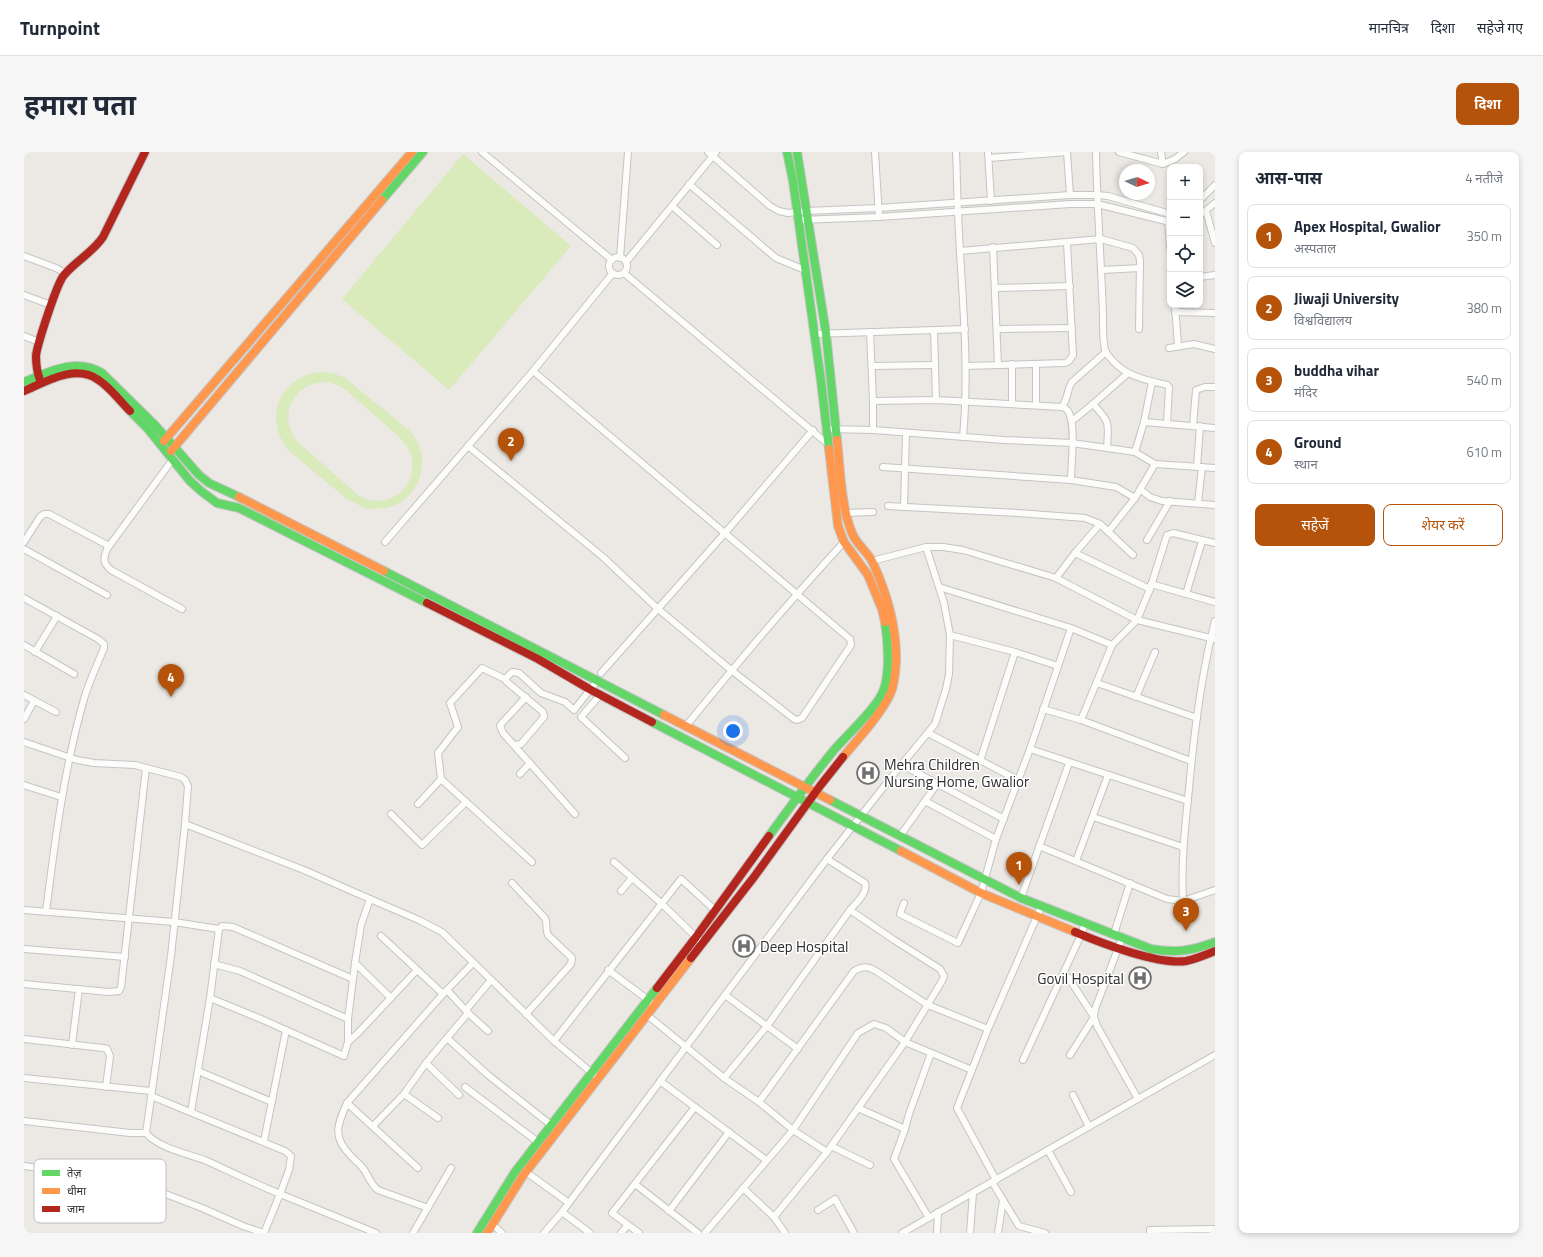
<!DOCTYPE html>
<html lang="hi">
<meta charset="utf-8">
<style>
:root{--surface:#fff;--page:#f6f6f7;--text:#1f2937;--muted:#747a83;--line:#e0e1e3;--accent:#b45309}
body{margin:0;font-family:"Titillium Web","Noto Sans Devanagari",sans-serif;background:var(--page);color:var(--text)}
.controls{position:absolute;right:12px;top:12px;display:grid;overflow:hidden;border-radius:8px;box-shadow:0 2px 6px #0003}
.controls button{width:36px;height:36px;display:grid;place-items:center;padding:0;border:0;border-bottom:1px solid var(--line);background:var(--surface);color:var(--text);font:20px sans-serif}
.compass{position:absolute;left:1095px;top:12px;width:36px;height:36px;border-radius:50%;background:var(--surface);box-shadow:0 2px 6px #0003;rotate:94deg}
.you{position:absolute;left:709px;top:579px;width:14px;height:14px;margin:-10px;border:3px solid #fff;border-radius:50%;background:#1a73e8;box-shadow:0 0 0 6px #1a73e833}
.badge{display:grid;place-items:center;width:26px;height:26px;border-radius:50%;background:var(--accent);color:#fff;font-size:13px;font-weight:700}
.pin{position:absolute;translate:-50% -33px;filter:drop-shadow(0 1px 2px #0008)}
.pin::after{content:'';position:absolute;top:21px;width:14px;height:12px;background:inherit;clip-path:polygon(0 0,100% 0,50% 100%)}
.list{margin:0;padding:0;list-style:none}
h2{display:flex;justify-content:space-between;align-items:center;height:52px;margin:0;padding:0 16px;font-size:17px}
h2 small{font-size:13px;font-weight:400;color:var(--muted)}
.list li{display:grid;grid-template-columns:26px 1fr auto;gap:12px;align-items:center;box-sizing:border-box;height:64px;margin:0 8px 8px;padding:0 8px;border:1px solid var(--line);border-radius:8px}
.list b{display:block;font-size:15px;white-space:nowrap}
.list p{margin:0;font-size:13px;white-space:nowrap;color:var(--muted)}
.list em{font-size:13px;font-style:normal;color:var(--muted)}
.actions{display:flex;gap:8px;padding:12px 16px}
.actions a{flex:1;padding:9px 0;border:1px solid var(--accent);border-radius:8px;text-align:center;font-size:14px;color:var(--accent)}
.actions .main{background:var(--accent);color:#fff}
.icon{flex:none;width:22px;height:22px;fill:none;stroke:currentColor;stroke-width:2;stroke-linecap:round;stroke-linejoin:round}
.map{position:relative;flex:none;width:1191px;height:1081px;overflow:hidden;border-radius:8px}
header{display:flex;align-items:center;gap:24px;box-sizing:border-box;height:56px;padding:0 20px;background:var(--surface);border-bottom:1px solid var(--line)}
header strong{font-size:19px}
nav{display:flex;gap:22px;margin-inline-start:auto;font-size:14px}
.intro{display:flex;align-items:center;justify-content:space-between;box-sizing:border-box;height:96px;padding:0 24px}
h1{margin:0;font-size:28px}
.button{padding:10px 18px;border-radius:8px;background:var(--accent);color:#fff;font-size:14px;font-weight:700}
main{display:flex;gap:24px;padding:0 24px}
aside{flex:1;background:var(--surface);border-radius:8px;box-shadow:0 2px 6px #0003}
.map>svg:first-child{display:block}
.pitch{fill:#d9eabb;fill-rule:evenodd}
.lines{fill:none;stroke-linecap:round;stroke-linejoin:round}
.street-casing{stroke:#c5c4c5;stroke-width:8}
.fast-casing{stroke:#c5c4c5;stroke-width:10}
.slow-casing{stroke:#c5c4c5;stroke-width:10}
.jam-casing{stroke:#c5c4c5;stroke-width:10}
.street{stroke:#fcfcfb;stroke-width:6}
.fast{stroke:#63d668;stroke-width:8}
.slow{stroke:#ff974d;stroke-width:8}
.jam{stroke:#b3261e;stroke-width:8}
.labels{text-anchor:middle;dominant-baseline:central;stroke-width:3;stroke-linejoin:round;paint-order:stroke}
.poi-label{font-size:15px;fill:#2e2e2e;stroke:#fff;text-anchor:start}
.key{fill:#fff;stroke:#c0c0c0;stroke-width:1}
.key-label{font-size:11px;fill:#2e2e2e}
</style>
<header>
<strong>Turnpoint</strong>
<nav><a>मानचित्र</a><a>दिशा</a><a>सहेजे गए</a></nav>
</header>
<div class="intro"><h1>हमारा पता</h1><a class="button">दिशा</a></div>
<main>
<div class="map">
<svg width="1191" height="1081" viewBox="0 0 1191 1081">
<rect width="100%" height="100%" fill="#ece8e4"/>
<!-- pitch -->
<g class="pitch">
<path d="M439 2 547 94 425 238 318 147Z"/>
<path d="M297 220 309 221 321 226 386 279 394 290 398 304V317L394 331 386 342 376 351 363 356 343 357 324 348 265 299C239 267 255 224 297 220ZM303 230 314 233 324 240C337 251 350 263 363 274 370 281 379 287 384 296 393 312 388 333 373 343 361 351 347 350 335 344L276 292C252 267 267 230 303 230Z"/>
</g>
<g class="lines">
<!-- street casing -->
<g class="street-casing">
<g id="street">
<path d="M458 0 588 108"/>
<path d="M684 0 746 54 755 59 764 61 782 59 854 56 1046 43H1073L1084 44 1146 62"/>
<path d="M851 0 855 65"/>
<path d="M932 0C933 20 933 41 934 61 937 136 946 209 939 285"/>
<path d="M964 0 967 49"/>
<path d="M1043 0 1046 43"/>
<path d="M1072 0C1073 54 1077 108 1079 162 1079 171 1078 195 1083 202 1099 224 1118 227 1143 233L1145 235 1143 272"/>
<path d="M1095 0 1139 12 1151 7 1160 0"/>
<path d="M1137 0 1139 12"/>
<path d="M965 6 1043 0"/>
<path d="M665 32 752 106 781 118"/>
<path d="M1176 48 1191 33"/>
<path d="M648 54 693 93"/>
<path d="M1182 59 1191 91"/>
<path d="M1176 63 1191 51"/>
<path d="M1144 67 1146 95"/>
<path d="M775 68 855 65 1046 52H1073L1146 70"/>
<path d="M969 95 974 213"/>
<path d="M936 99 1077 87 1109 96 1115 103 1116 109 1115 177"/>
<path d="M0 104 32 116 41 121"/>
<circle cx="594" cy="114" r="9"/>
<path d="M596 106 604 0"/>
<path d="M602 110 692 0"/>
<path d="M1077 118 1116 116"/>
<path d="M600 121 805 293"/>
<path d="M1176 125 1191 123"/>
<path d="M971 136 1046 134"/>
<path d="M0 143 27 153"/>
<path d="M1151 153 1154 194"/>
<path d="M1151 160 1191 161"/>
<path d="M973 177 1048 176"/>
<path d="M910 178 912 248"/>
<path d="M846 180 849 249V278"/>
<path d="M790 182 941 177"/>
<path d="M0 184 15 190"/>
<path d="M1145 196 1170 192 1191 197"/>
<path d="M848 214 911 213"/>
<path d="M942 214 1041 211 1045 209 1049 203 1043 91"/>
<path d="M849 249 912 248 1038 255C1041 256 1044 258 1045 261 1052 274 1047 313 1047 328"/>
<path d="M988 252V212"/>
<path d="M1069 252C1086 270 1085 271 1083 295"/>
<path d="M1012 253V212"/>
<path d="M1038 255C1044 246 1043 238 1048 230L1082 200"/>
<path d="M1048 269 1069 252 1103 222"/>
<path d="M1120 270 1191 276"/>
<path d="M1169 274 1172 238 1181 235H1191"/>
<path d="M803 277 849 278 980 288 1048 291 1111 300 1131 312 1191 316"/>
<path d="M444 294 579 405 633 456 707 518 770 567 773 568 778 566 827 493 826 487 509 219"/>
<path d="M1111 300 1120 270 1128 230"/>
<path d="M149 307 83 397C79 407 79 411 87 418L158 457"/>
<path d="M859 315 1047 328 1092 335 1111 346"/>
<path d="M1173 315 1176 274"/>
<path d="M1116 337 1126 345 1138 349 1191 353"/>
<path d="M1174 351 1178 315"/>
<path d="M864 354 994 361 1061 366 1076 372 1109 403"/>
<path d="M880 355 882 281"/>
<path d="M822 361 849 360"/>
<path d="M1084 380 1111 346 1131 312"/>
<path d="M1123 388 1146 349"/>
<path d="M0 390 16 365 20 362H25L85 394"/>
<path d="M361 390 509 219 589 121"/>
<path d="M0 397 83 443"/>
<path d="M1051 401 1126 437"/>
<path d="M848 409 902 395H919L939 398 1032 426 1113 468 1191 487"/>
<path d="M1032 426 1051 401 1076 372"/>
<path d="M1127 432 1191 450"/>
<path d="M915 435 1047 476 1088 493"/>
<path d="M1162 442 1178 389"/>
<path d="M0 446 74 487 80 492V496C73 513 65 530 60 547 40 617 31 688 22 760"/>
<path d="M1191 469C1177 523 1170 580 1165 637 1161 674 1157 711 1159 749L1191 738"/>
<path d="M926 483 991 500 1034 514"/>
<path d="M0 493 50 522"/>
<path d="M11 500 33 464"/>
<path d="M577 521 701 381 789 278"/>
<path d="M1073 531 1173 566"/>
<path d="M0 543 32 560"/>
<path d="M576 543 557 565 601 606"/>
<path d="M502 545 478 571 476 574 479 581 551 662"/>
<path d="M1112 545 1131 500"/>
<path d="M1019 557 1057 568 1088 493 1113 468 1126 437 1143 383 1149 381 1191 391"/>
<path d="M0 567 10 549"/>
<path d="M1057 568 1167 609"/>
<path d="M662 574C713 511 765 450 820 390"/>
<path d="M904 581 994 628"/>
<path d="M0 590 53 608 70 611 111 613 157 625 161 628 164 634 161 672 147 804 122 981C134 996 165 1002 183 1009 207 1020 232 1032 256 1042L240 1081 219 1074 178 1056 126 1036 91 1026 0 1014"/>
<path d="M491 593 497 592 520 565 519 560 483 530 481 527 488 520 495 521 517 541 541 550 550 558 573 529"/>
<path d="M1006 597 1164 649"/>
<path d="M956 609 991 500"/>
<path d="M878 613 980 667"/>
<path d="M496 622 506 611"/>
<path d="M417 627 414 601 434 575 426 551 458 516 481 527"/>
<path d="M0 633 37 645"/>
<path d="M901 649 972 687"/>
<path d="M394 652 417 627 508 710"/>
<path d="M367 662 398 693 441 651"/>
<path d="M1069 665 1159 695"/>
<path d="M161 672 280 718 346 747"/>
<path d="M876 684 913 632"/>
<path d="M1015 694 1143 747 1159 749"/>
<path d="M1052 709 1084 623"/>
<path d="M590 710 637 751 679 792"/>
<path d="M488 731 521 766C524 772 521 777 524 783L548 806 547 812 502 862"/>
<path d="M597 739 608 726"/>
<path d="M997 746 1045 611"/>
<path d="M880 751 876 762 934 791 957 741 972 687 1006 597 1047 476"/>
<path d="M0 758 150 770 195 777"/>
<path d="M1090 782 1106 731"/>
<path d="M357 784 419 842 449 811"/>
<path d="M1098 786 1071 857 1070 865 1073 874 1114 947"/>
<path d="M0 797 101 805"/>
<path d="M331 811 367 846"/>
<path d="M190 812 216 819 324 867"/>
<path d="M584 818 631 853"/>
<path d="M1039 822 1044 825 1070 865 1046 903"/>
<path d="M0 832 85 840 95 839 97 835 122 616"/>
<path d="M423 838 444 861 464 879"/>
<path d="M701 843 774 897"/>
<path d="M186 846 237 867 320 904 324 890V867L331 811 337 773 346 747 395 768 418 780 530 889 574 926"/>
<path d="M442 858 467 828"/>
<path d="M623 863 700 926 735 950 769 978 803 1000 881 890 918 829 920 824 916 817 870 788 826 758"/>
<path d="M423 886 464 923 527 973"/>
<path d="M0 887 79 896 83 897 86 904 82 935"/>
<path d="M530 889 657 727 692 759"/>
<path d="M324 890 333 882 393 818"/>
<path d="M48 893 55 837"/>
<path d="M999 908 1057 783 1061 771"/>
<path d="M402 911 435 943"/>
<path d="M174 919 248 950"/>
<path d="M0 926 127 939"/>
<path d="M700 926 743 874 826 758C832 751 844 741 841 731L803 707"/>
<path d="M636 929 742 1008"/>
<path d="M441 935 514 990"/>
<path d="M380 942 414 966"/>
<path d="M1049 943 1065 975"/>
<path d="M127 944 261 999 267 1004 265 1018 256 1042 352 1081"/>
<path d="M735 950 830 819C839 814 843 814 852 819L904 853 964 877"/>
<path d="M323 951C313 973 308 985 327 1004 330 1008 335 1011 338 1015 345 1023 345 1031 354 1038L404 1056"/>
<path d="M834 956 881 977 885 962 907 901"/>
<path d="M167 960 186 846 195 777 198 774 209 775 329 827"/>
<path d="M0 969 106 981H122"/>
<path d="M349 974 380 942 402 911 444 861"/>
<path d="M881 977 870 1007 905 1066"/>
<path d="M240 989 262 878"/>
<path d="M807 994 846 1013"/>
<path d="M1024 998 1047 1040"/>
<path d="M394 1016 323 951 419 842"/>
<path d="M502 1020 545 1051"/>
<path d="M972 1028 933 956 964 877 1017 755"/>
<path d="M968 1030 995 1074 1021 1081"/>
<path d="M611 1032 674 1081"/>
<path d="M719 1036 750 1065"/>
<path d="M794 1058 811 1047 830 1081"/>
<path d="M645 1059 705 980"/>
<path d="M538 1060 566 1081"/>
<path d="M468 1072 478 1081"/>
<path d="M389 1081 427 1016"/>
<path d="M520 1081 538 1060 803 707 869 623 911 572 922 537 925 522 926 483 920 451 902 395"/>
<path d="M597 1081 604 1073"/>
<path d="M615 1081 588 1061 671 955"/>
<path d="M681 1081 769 978 834 881 850 872 862 876 881 890 948 918"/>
<path d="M761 1081 750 1065 803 1000"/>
<path d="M878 1081 1191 903"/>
<path d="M913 1081 914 1060"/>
<path d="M946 1081 949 1041"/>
<path d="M974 1081 979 1048"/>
<path d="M1126 1081V1078L1191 1077V1081"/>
</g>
</g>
<!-- fast casing -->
<g class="fast-casing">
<g id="fast">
<path d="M763 0 769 29 797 229 805 297"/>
<path d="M773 0 802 181 813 288"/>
<path d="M358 48 399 0"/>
<path d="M0 230C25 220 52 205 78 221L130 272 175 323 185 331 215 345"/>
<path d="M106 259 124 277 166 329 177 339 193 351 215 356 403 451"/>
<path d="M360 419 640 563"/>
<path d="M628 570 877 699"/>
<path d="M806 648 997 746 1127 797C1152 801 1168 799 1191 790"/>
<path d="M745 684C766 655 787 626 810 598 823 583 854 555 860 537 866 520 864 488 861 470"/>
<path d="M453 1081 491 1020 633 836"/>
</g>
</g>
<!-- slow casing -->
<g class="slow-casing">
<g id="slow">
<path d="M813 288C816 316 817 355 828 381 832 392 844 400 849 411 863 442 873 475 872 510 871 520 871 530 867 540 859 560 833 588 819 605"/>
<path d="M140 289 388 0"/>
<path d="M805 297 814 374 820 390 844 423 858 457 861 470"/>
<path d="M147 299 358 48"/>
<path d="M215 345 360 419"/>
<path d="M640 563 806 648"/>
<path d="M877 699 957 741 1051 780"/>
<path d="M463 1081 498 1025 667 806"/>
</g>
</g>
<!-- jam casing -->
<g class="jam-casing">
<g id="jam">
<path d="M16 228C13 220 12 213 12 204 13 193 33 131 40 123 52 109 69 100 79 85L121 0"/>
<path d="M0 239C21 230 51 212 73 227 85 234 96 249 106 259"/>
<path d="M403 451 514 507 567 538 628 570"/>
<path d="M1051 780C1077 791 1134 813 1162 809 1172 807 1181 803 1191 799"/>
<path d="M667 806 730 725 796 634 819 605"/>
<path d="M633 836 672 785 745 684"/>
</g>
</g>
<!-- street -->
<use href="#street" class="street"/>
<!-- fast -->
<use href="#fast" class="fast"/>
<!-- slow -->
<use href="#slow" class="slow"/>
<!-- jam -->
<use href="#jam" class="jam"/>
</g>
<!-- icons -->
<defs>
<g id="hospital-ring" transform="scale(1.15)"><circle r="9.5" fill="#fff" stroke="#706f6e" stroke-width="1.5"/><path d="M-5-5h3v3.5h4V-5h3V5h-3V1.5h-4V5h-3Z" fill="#706f6e"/></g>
</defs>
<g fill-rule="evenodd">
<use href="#hospital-ring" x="844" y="621"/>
<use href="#hospital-ring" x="720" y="794"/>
<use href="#hospital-ring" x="1116" y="826"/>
</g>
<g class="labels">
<!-- poi labels -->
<g class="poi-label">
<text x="860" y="612">Mehra Children<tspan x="860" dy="17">Nursing Home, Gwalior</tspan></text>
<text x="736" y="794">Deep Hospital</text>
<text x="1100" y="826" text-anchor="end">Govil Hospital</text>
</g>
</g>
<!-- legend -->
<rect x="10" y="1007" width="132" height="64" rx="6" class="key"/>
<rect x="18" y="1018" width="18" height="6" fill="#63d668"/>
<rect x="18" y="1036" width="18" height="6" fill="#ff974d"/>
<rect x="18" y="1054" width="18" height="6" fill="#b3261e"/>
<g class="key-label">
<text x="43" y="1025">तेज़</text>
<text x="43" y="1043">धीमा</text>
<text x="43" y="1061">जाम</text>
</g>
</svg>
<div class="controls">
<button>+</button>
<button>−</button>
<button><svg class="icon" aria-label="locate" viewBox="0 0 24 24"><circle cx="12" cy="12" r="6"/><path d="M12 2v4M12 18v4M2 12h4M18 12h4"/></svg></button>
<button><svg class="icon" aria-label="layers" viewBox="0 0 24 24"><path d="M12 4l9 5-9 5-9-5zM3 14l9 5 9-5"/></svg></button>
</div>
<svg class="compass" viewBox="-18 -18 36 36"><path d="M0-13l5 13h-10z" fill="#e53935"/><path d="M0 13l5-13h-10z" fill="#747a83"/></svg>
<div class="you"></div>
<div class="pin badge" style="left:995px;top:733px">1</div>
<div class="pin badge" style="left:487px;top:309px">2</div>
<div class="pin badge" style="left:1162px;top:779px">3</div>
<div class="pin badge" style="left:147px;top:545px">4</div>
</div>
<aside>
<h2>आस-पास<small>4 नतीजे</small></h2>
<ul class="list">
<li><span class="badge">1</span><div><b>Apex Hospital, Gwalior</b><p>अस्पताल</p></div><em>350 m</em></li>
<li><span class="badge">2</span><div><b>Jiwaji University</b><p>विश्वविद्यालय</p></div><em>380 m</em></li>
<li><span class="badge">3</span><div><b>buddha vihar</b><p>मंदिर</p></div><em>540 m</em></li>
<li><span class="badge">4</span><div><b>Ground</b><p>स्थान</p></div><em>610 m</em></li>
</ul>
<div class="actions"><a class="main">सहेजें</a><a>शेयर करें</a></div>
</aside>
</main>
